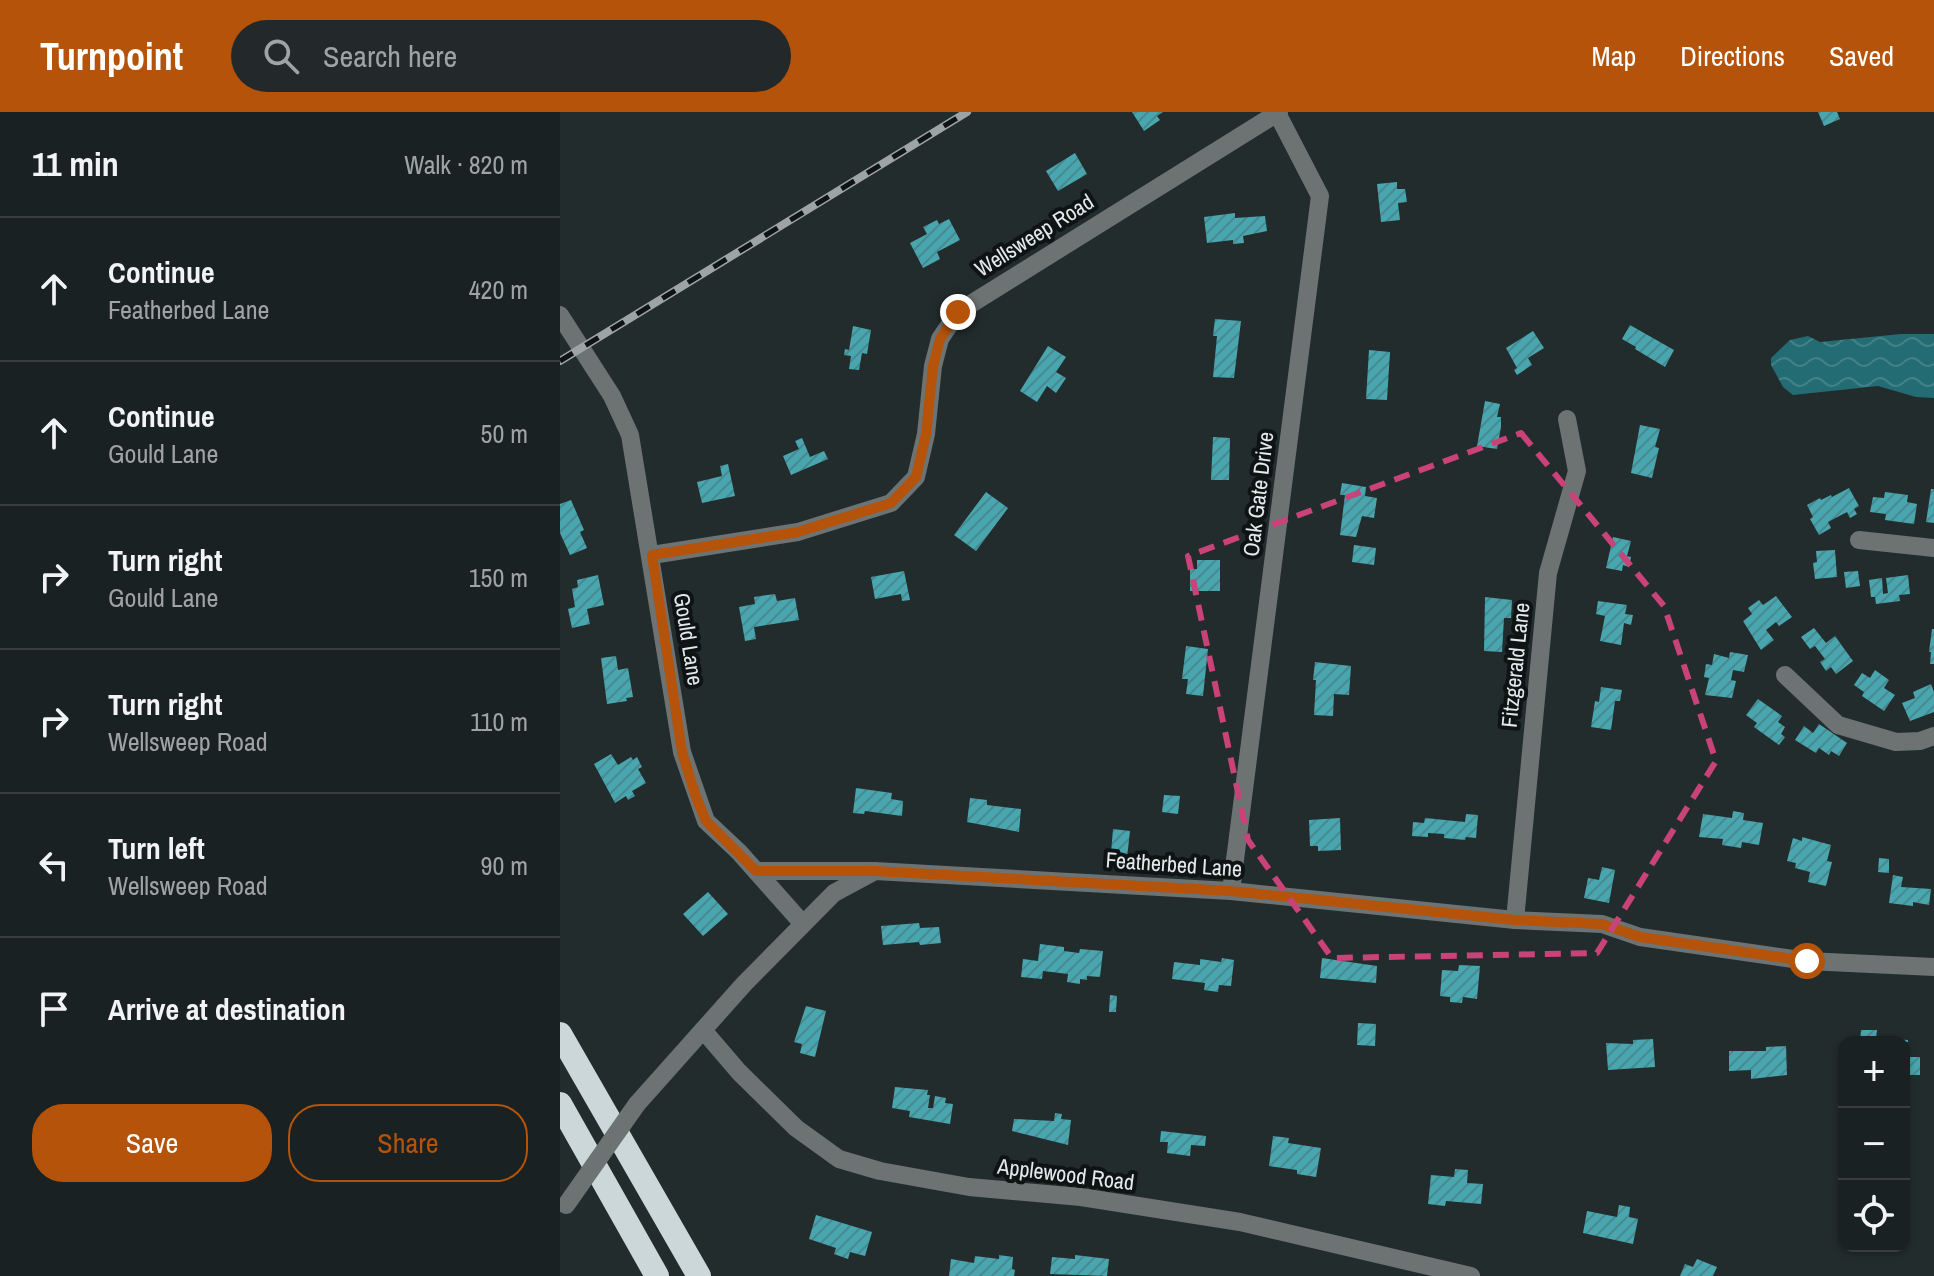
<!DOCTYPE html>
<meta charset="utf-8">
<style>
:root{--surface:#1a2122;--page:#23292a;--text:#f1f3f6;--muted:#9fa3a5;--line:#383e40;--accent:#b45309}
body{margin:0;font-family:"Archivo Narrow",sans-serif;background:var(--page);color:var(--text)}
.controls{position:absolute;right:24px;bottom:24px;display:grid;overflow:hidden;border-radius:16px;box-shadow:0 2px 6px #0004}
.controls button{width:72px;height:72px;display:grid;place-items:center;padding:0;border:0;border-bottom:2px solid var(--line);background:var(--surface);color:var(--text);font:40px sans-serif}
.stop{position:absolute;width:24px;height:24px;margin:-18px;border:6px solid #b45309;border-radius:50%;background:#fff}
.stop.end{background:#b45309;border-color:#fff;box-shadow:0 2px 8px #0008}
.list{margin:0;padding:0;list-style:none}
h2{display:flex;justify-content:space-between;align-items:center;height:104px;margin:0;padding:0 32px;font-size:34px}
h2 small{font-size:26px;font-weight:400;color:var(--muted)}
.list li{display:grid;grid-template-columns:52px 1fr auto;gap:24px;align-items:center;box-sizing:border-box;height:144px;padding:0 32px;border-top:2px solid var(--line)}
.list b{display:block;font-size:30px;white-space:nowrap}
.list p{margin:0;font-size:26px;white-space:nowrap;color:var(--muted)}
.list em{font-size:26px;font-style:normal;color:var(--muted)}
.actions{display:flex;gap:16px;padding:24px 32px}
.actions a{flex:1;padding:18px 0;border:2px solid var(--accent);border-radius:32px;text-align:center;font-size:28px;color:var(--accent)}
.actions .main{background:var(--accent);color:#fff}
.icon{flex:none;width:44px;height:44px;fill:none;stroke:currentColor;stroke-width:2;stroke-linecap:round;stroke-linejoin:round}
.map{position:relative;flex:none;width:1374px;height:1164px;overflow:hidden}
header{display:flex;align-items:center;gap:48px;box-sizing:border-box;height:112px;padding:0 40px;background:var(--accent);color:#fff}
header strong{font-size:38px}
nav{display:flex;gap:44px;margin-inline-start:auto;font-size:28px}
.search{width:560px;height:72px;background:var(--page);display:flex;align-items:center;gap:20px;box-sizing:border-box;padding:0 28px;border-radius:44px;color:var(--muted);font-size:30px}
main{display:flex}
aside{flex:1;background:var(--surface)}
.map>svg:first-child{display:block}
.water{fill:url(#water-waves)}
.building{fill:url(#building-hatch)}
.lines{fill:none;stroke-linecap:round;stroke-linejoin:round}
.minor{stroke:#6d7272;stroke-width:18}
.highway{stroke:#cbd7d8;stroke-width:24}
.rail-casing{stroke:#9ca4a5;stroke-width:8}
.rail{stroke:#0f1314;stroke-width:5;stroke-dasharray:15;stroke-linecap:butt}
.minor-bridge{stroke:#6d7272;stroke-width:18}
.route{stroke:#b45309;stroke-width:10}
.marked{fill:none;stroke:#c94278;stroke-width:6;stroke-dasharray:16 10;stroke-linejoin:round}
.labels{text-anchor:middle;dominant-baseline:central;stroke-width:8;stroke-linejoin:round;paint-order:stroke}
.street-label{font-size:22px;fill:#e4eaeb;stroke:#0f1314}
</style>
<header>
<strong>Turnpoint</strong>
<div class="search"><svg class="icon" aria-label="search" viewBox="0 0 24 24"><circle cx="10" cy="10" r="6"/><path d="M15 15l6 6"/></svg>Search here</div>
<nav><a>Map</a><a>Directions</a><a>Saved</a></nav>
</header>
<main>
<aside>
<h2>11 min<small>Walk · 820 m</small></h2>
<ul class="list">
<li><svg class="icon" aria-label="ahead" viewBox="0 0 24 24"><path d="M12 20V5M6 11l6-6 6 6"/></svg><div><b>Continue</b><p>Featherbed Lane</p></div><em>420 m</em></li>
<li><svg class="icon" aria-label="ahead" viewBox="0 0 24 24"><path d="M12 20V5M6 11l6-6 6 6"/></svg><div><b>Continue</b><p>Gould Lane</p></div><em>50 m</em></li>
<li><svg class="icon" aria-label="right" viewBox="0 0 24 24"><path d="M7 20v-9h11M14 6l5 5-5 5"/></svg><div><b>Turn right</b><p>Gould Lane</p></div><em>150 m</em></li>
<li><svg class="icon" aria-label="right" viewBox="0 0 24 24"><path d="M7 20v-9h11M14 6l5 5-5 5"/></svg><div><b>Turn right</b><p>Wellsweep Road</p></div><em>110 m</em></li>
<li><svg class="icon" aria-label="left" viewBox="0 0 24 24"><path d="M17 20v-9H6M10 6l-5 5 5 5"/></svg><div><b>Turn left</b><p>Wellsweep Road</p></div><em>90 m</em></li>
<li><svg class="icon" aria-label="arrive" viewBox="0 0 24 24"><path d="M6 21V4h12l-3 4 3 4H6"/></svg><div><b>Arrive at destination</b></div></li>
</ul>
<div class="actions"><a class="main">Save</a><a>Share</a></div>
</aside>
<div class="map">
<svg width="1374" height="1164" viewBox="0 0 1374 1164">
<defs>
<pattern id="water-waves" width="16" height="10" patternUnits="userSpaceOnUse" patternTransform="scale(2)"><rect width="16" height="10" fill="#236c73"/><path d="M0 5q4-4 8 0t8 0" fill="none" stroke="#438187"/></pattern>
<pattern id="building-hatch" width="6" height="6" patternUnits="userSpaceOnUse" patternTransform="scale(2)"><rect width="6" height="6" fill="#49a6af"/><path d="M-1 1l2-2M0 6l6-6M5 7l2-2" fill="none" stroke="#488990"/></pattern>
</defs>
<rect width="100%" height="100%" fill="#222c2d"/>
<!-- water -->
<path class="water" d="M1341 222H1374V286L1356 285 1318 274 1233 283 1223 275 1211 253V246L1230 228 1248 224 1260 230Z"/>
<!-- building -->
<g class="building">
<path d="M572 0H603L597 4 600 8 584 19Z"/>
<path d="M1258 0H1277L1280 7 1264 14Z"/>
<path d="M515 41 527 62 498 79 486 59Z"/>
<path d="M837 70V77H845L847 90 838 91 840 108 821 110 817 72Z"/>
<path d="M675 101V106L705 104 707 119 683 124 684 131 673 132V128L647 131 644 105Z"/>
<path d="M389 107 400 128 377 140 380 147 363 156 350 131 367 122 363 115 377 108 379 112Z"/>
<path d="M655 207 681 209 674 266 653 265 657 224H653Z"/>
<path d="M1070 213 1114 238 1105 255 1075 237 1076 235 1062 227Z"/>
<path d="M293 214 311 218 307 242 302 241 299 258 289 257 291 244 284 243 285 237 289 238Z"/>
<path d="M973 219 984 236 968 246 972 253 957 263 954 258 957 256 946 236Z"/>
<path d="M488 234 506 245 496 260 506 266 496 281 487 274 477 290 460 279Z"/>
<path d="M809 238 830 240 827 288 806 287Z"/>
<path d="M925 289 940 292 937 305H941V315L937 337 917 334Z"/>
<path d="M1080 313 1100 317 1095 335 1099 336 1092 366 1071 361Z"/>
<path d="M653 325 670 326 669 368H651Z"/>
<path d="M242 326 250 345 264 339 268 347 231 363 223 344 239 337 235 329Z"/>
<path d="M168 352 175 384 142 391 137 370 162 364 160 354Z"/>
<path d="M782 371 806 375 805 384 817 386 814 406 802 404 796 425 780 423 785 383H780Z"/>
<path d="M1289 376 1299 394 1294 397 1297 402 1290 406 1287 400 1268 410 1271 416 1259 423 1250 407 1253 405 1247 393 1260 386 1261 388 1271 383 1272 385Z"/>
<path d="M1371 377H1374V411L1366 410Z"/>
<path d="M426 380 448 396 416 439 394 423Z"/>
<path d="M1325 380 1348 383 1347 390 1357 392 1354 412 1325 408 1326 402 1310 400 1313 385 1324 386Z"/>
<path d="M11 388 24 418 20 420 27 436 10 443 0 421V392Z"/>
<path d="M1053 425 1071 429 1067 444 1071 445 1069 455 1063 453 1062 459 1046 456Z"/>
<path d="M794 433 816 436 814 453 792 450Z"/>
<path d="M1275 438 1277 465 1255 467 1253 451 1257 450 1256 439Z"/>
<path d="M637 448H660V479H630V457H637Z"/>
<path d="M344 459 350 488 342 489 341 482 315 487 311 465Z"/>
<path d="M1298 459 1300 474 1286 476 1284 460Z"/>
<path d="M38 463 44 493 27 497 30 512 12 516 8 497 15 495 12 477 18 475 17 468Z"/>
<path d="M1348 463 1350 482 1339 483 1340 489 1316 492 1315 485H1311L1309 468 1322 466 1323 482 1328 481 1326 466Z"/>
<path d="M215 482 217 489 235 486 239 508 194 515 196 527 185 529 179 495 195 492 194 485Z"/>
<path d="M1216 484 1232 505 1219 514 1216 510 1206 518 1214 528 1201 538 1183 509 1192 502 1188 496 1199 488 1203 493Z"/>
<path d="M925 485 952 488 951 506H944L942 540 924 539Z"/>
<path d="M1038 489 1067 493 1065 502 1073 503 1071 513 1064 511 1061 533 1040 529 1045 504 1036 502Z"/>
<path d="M1254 516 1266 531 1275 524 1293 549 1276 562 1271 555 1266 559 1260 550 1265 547 1255 534 1250 537 1241 525Z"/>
<path d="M1372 517H1374V552H1370L1371 540H1369Z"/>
<path d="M626 534 648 537 643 584 626 582 628 567H622Z"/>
<path d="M1170 540 1188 543 1184 560 1173 558 1171 568 1176 569 1172 586 1145 583 1149 566 1144 565 1146 552 1152 553 1154 542 1169 546Z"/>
<path d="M56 544 58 558 68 556 73 585 66 586 67 589 47 592 41 546Z"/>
<path d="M755 550 791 554 789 583 774 582 773 604 754 603 756 568H753Z"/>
<path d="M1315 558 1329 568 1324 576 1335 583 1324 599 1302 584 1304 580 1294 573 1302 561 1310 566Z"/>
<path d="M1371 572 1374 580V600L1350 609 1342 591 1355 586 1353 580Z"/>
<path d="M1041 575 1062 578 1060 589H1055L1051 618 1031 615 1035 589 1039 590Z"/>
<path d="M1198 587 1222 604 1218 610 1225 615 1221 622 1225 625 1219 633 1194 615 1197 611 1186 603Z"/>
<path d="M1259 612 1287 631 1279 644 1271 639 1269 643 1259 636 1256 641 1235 628 1244 614 1253 621Z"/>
<path d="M51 642 58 653 71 645 73 648 77 645 82 655 78 657 86 671 72 679 75 684 68 688 66 684 55 691 34 652Z"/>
<path d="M296 676 332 681 331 687 343 689 342 704 305 699 304 702 293 701Z"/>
<path d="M604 683 620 684 618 702 602 700Z"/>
<path d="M410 686 427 688V693L461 697 459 720 407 710Z"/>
<path d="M1173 699 1184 701 1183 708 1203 711 1199 733 1182 730 1181 736 1162 733 1163 727 1139 725 1143 702 1172 706Z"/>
<path d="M906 702 918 703 916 726 906 725 905 728 884 726V722L868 721V725L852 724 853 710 864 711 865 706 905 710Z"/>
<path d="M780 706 781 738 758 739V734H750L749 708Z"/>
<path d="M553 717 570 719 567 746H564L563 755 550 753Z"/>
<path d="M1242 725 1271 733 1267 749 1272 750 1266 774 1248 770 1250 760 1235 756 1236 751 1227 749 1233 726 1242 729Z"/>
<path d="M1319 746 1329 747V761L1318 760Z"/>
<path d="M1042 755 1055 758 1049 791 1024 786 1028 766 1039 768Z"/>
<path d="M1333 763 1343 765 1341 775 1371 777 1369 793 1353 790V794L1329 791Z"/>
<path d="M148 780 168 802 143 824 123 802Z"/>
<path d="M359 811 360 816 379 815 381 831 360 833 359 830 323 833 321 814Z"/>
<path d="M480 832 504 835V839L519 841 520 837 543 839 540 865 527 864V868L520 867V872L507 870 508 862 483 859 482 867 461 865 463 847 478 849Z"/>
<path d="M662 846 674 848 671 874 659 873 658 880 644 878 645 871 612 867 614 850 640 853V847L661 850Z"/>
<path d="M762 846 817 854 816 871 760 866Z"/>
<path d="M899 853 920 854 917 887 903 885 902 891 890 890V885L880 884 882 858 898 859Z"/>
<path d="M550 883 557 884 556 900H549Z"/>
<path d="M246 894 266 899 255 945 240 941 242 932 234 930Z"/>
<path d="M798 911 816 912 815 934 797 933Z"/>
<path d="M1301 918H1317L1316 926 1348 928V930H1300Z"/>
<path d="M1093 927 1095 955 1048 958 1046 931 1073 932V928Z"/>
<path d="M1226 934 1227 963 1191 967V958L1169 959V939H1206V935Z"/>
<rect x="1349" y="945" width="11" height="18"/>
<path d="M335 975 368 978 367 983H370L368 996H373L375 984 386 986 385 991 393 992 390 1012 349 1005 350 999 332 996Z"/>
<path d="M495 1001 502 1002 501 1007 511 1008 508 1033 452 1019 454 1007 494 1009Z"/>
<path d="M601 1019 646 1024 645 1034 631 1033 630 1044 607 1041 608 1030H600Z"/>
<path d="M713 1024 729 1026 728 1031 761 1036 756 1065 737 1062V1058L709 1054Z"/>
<path d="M895 1057 908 1058 907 1071 923 1072 921 1092 886 1089 885 1094 868 1092 871 1063 894 1065Z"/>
<path d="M1059 1093 1070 1095 1069 1105 1078 1107 1073 1132 1023 1121 1027 1099 1057 1105Z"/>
<path d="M256 1103 312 1120 305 1144 290 1140 288 1147 274 1142 276 1136 249 1127Z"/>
<path d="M439 1143 453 1145 452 1157 455 1158 454 1164H389L391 1147 414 1151 415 1144 439 1147Z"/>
<path d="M515 1143 549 1147 547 1164 490 1162 492 1145 515 1147Z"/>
<path d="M1137 1147 1157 1155 1153 1164H1120L1125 1152 1133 1155Z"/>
</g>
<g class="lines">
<!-- minor -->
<g class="minor">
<path d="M0 203 52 284 70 323 122 640 146 709 179 740 243 812"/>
<path d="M1299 428 1374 436"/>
<path d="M92 443 238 420 331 391 356 365 366 322 373 254 380 227 398 200 719 0"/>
<path d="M1225 563 1278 613 1336 630 1360 629 1374 624"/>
<path d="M196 759H313"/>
<path d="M671 779 760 84 717 1"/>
<path d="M955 808 988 461 1017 359 1007 307"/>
<path d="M143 918 179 960 236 1016 279 1047 320 1059 409 1075 521 1085 680 1110 911 1164"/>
<path d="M77 992 184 872 274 781 315 759 671 779 955 808 1042 812 1080 825 1247 849 1374 855"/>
</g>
<!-- highway -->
<g class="highway">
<path d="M0 922 139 1164"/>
<path d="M0 992 97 1164"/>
</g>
<!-- rail casing -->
<g class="rail-casing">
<path id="rail" d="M0 249 407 0"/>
</g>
<!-- rail -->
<use href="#rail" class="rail"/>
<!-- minor-bridge -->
<path class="minor-bridge" d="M6 1093 77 992"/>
</g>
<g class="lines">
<!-- route -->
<path class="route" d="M398 200 380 227 373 254 366 322 356 365 331 391 238 420 92 443 122 640 136 685 146 709 196 759H315L671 779 955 808 1042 812 1080 825 1247 849"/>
</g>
<!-- marked area -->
<path class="marked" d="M961 321 1104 494 1156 649 1037 841 772 846 688 728 628 444Z"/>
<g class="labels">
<!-- street labels -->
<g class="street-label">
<text transform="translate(474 123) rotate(-32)">Wellsweep Road</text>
<text transform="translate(698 382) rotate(-83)">Oak Gate Drive</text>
<text transform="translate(129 527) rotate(81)">Gould Lane</text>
<text transform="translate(955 553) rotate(-84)">Fitzgerald Lane</text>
<text transform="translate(614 752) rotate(4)">Featherbed Lane</text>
<text transform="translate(506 1062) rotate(7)">Applewood Road</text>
</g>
</g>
</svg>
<div class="controls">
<button>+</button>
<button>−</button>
<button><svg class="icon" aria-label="locate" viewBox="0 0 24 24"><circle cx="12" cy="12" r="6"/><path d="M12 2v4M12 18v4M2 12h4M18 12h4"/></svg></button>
</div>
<div class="stop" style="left:1247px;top:849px"></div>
<div class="stop end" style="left:398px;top:200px"></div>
</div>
</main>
